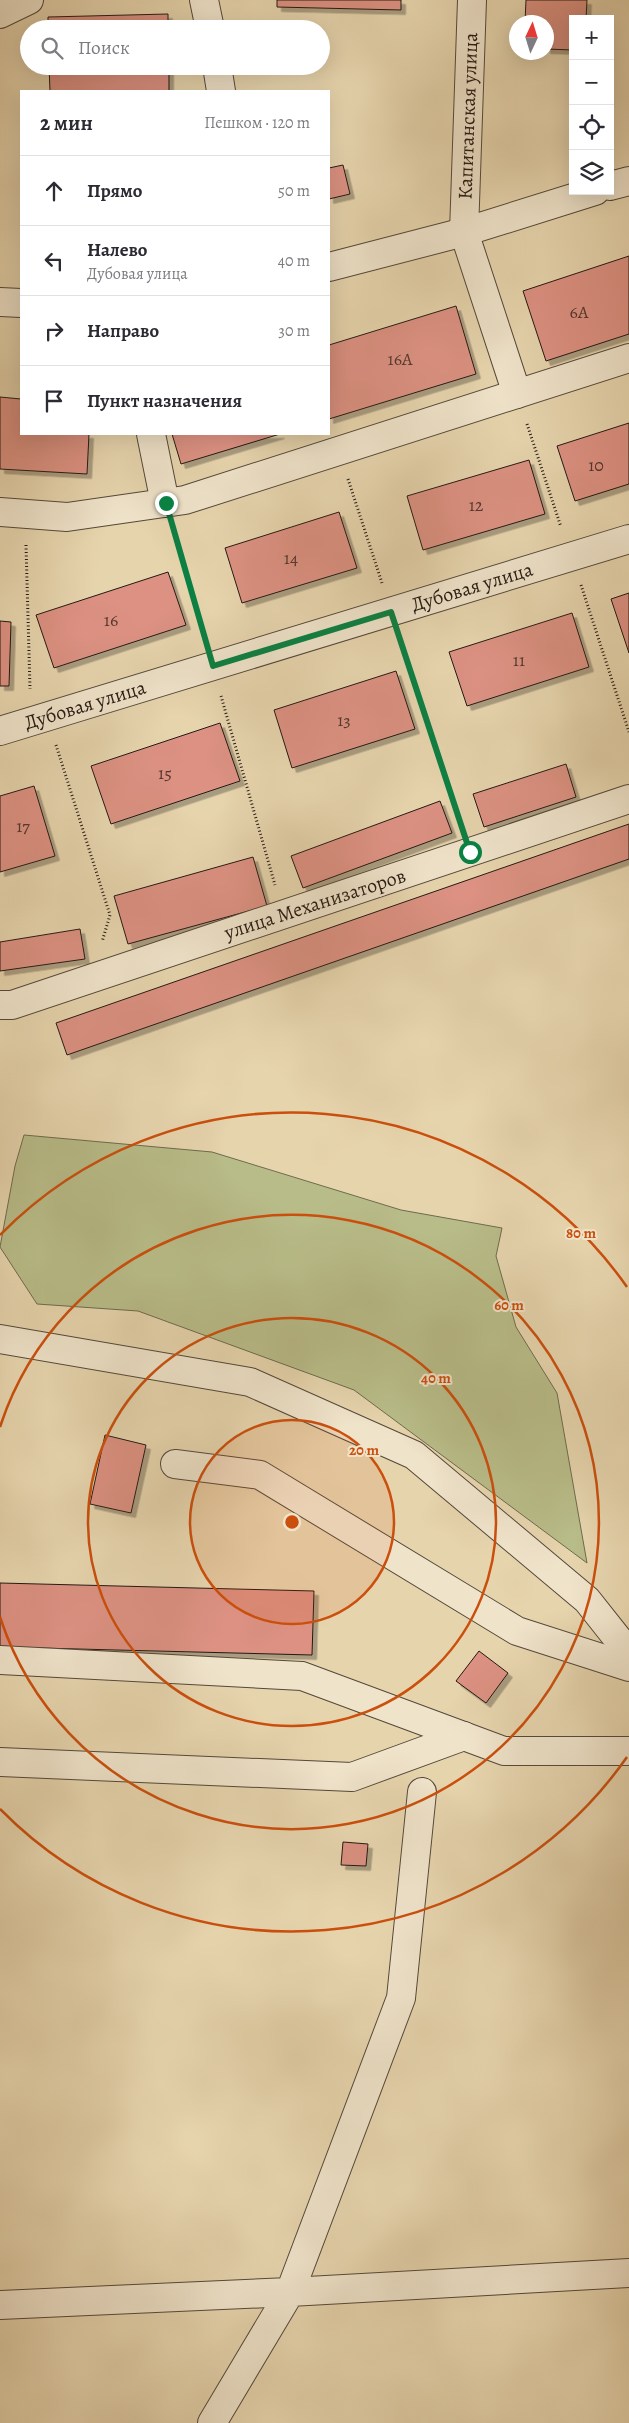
<!DOCTYPE html>
<html lang="ru">
<meta charset="utf-8">
<style>
:root{--surface:#fff;--page:#f7f7f7;--text:#2b2b33;--muted:#7c7c81;--line:#e1e1e2}
body{margin:0;font-family:Alegreya,serif;background:var(--page);color:var(--text)}
.controls{position:absolute;right:15px;top:15px;display:grid;overflow:hidden;border-radius:0px;box-shadow:0 5px 20px #0002}
.controls button{width:45px;height:45px;display:grid;place-items:center;padding:0;border:0;border-bottom:1px solid var(--line);background:var(--surface);color:var(--text);font:25px sans-serif}
.compass{position:absolute;left:509px;top:15px;width:45px;height:45px;border-radius:50%;background:var(--surface);box-shadow:0 5px 20px #0002;rotate:4deg}
.stop{position:absolute;width:15px;height:15px;margin:-11px;border:4px solid #0b8043;border-radius:50%;background:#fff}
.stop.end{background:#0b8043;border-color:#fff;box-shadow:0 1px 5px #0008}
.list{margin:0;padding:0;list-style:none}
h2{display:flex;justify-content:space-between;align-items:center;height:65px;margin:0;padding:0 20px;font-size:21px}
h2 small{font-size:16px;font-weight:400;color:var(--muted)}
.list li{display:grid;grid-template-columns:32px 1fr auto;gap:15px;align-items:center;box-sizing:border-box;height:70px;padding:0 20px;border-top:1px solid var(--line)}
.list b{display:block;font-size:19px;white-space:nowrap}
.list p{margin:0;font-size:16px;white-space:nowrap;color:var(--muted)}
.list em{font-size:16px;font-style:normal;color:var(--muted)}
.icon{flex:none;width:28px;height:28px;fill:none;stroke:currentColor;stroke-width:2;stroke-linecap:round;stroke-linejoin:round}
.map{position:relative;flex:none;width:629px;height:2423px;overflow:hidden}
.search{position:absolute;background:var(--surface);box-shadow:0 5px 20px #0002;left:20px;top:20px;width:310px;height:55px;display:flex;align-items:center;gap:12px;box-sizing:border-box;padding:0 18px;border-radius:28px;color:var(--muted);font-size:19px}
.panel{position:absolute;background:var(--surface);box-shadow:0 5px 20px #0002;left:20px;top:90px;width:310px;height:345px;border-radius:0px}
.map>svg:first-child{display:block}
.green{fill:#b8bc88;stroke:#6e6a4e}
.building{fill:#dc9182;stroke:#241913;filter:url(#shadow)}
.lines{fill:none;stroke-linecap:round;stroke-linejoin:round}
.minor-casing{stroke:#54483a;stroke-width:30}
.path{stroke:#241913;stroke-width:3;stroke-dasharray:1 2.5;stroke-linecap:butt}
.minor{stroke:#efe3ca;stroke-width:28}
.route{stroke:#0b8043;stroke-width:6}
.ring{fill:none;stroke:#cb4f0d;stroke-width:2.5}
.labels{text-anchor:middle;dominant-baseline:central;stroke-width:4;stroke-linejoin:round;paint-order:stroke}
.number-label{font-size:18px;fill:#52372f}
.street-label{font-size:20px;fill:#241913;stroke:#efe3ca}
.centre{fill:#cb4f0d;stroke:#efe3ca;stroke-width:2.5}
.ring-label{font-size:15px;text-anchor:middle;font-weight:bold;fill:#cb4f0d;stroke:#efe3ca;stroke-width:4;stroke-linejoin:round;paint-order:stroke}
</style>
<div class="map">
<svg width="629" height="2423" viewBox="0 0 629 2423">
<defs>
<filter id="shadow"><feDropShadow dx="4.5" dy="4.5" stdDeviation="0" flood-color="#0004"/></filter>
</defs>
<rect width="100%" height="100%" fill="#e6d4ad"/>
<filter id="stains"><feTurbulence type="fractalNoise" baseFrequency=".004" numOctaves="4"/><feColorMatrix values="0 0 0 0 .2 0 0 0 0 .09 0 0 0 0 .02 0 0 0 .5 -.17"/></filter>
<radialGradient id="worn" r=".72"><stop offset=".6" stop-color="#630" stop-opacity="0"/><stop offset="1" stop-color="#630" stop-opacity=".3"/></radialGradient>
<!-- green -->
<path class="green" d="M24 1135 212 1152 401 1210 502 1228 496 1256 516 1327 557 1393 587 1563 354 1390 138 1311 37 1304 0 1247 15 1166Z"/>
<!-- building -->
<g class="building">
<path d="M277 0H401V10L277 7Z"/>
<path d="M526 0H587L586 19H573V50L546 49V22H525Z"/>
<path d="M168 14V29H48V17Z"/>
<path d="M49 66H169V91H50Z"/>
<path d="M343 165 350 194 329 199V168Z"/>
<path d="M629 256V334L546 361 523 291Z"/>
<path d="M456 306 476 374 329 419V345Z"/>
<path d="M0 397 21 399V434H89L87 474 0 469Z"/>
<path d="M629 423V484L575 501 557 446Z"/>
<path d="M172 434H280L181 464Z"/>
<path d="M529 460 545 514 423 550 407 496Z"/>
<path d="M339 512 357 568 242 603 225 548Z"/>
<path d="M168 572 186 625 54 668 36 615Z"/>
<path d="M629 593V653L611 599Z"/>
<path d="M572 613 589 667 467 706 449 652Z"/>
<path d="M0 621 11 622 9 686H0Z"/>
<path d="M396 671 415 729 292 768 274 710Z"/>
<path d="M220 723 240 781 111 824 91 766Z"/>
<path d="M566 764 576 797 484 827 473 794Z"/>
<path d="M34 786 55 856 0 872V796Z"/>
<path d="M440 801 452 833 303 888 291 856Z"/>
<path d="M629 824V859L67 1055 56 1023Z"/>
<path d="M253 857 267 906 128 944 114 896Z"/>
<path d="M80 929 85 959 0 971V942Z"/>
<path d="M105 1435 146 1445 131 1513 90 1504Z"/>
<path d="M0 1583 314 1591 312 1655 0 1647Z"/>
<path d="M479 1651 508 1673 486 1703 456 1681Z"/>
<path d="M343 1842 368 1844 366 1866 341 1865Z"/>
</g>
<g class="lines">
<!-- minor casing -->
<g class="minor-casing">
<g id="minor">
<path d="M204 0 210 29"/>
<path d="M472 0 464 232 517 394"/>
<path d="M0 14 29 0"/>
<path d="M217 66 221 91"/>
<path d="M610 186 629 181"/>
<path d="M329 267 464 232 595 191"/>
<path d="M0 302 21 303"/>
<path d="M151 434 165 503"/>
<path d="M0 512 67 517 185 500 629 358"/>
<path d="M0 731 629 539"/>
<path d="M0 1005H12L629 799"/>
<path d="M0 1339 250 1382 414 1455 587 1600 629 1653"/>
<path d="M175 1464 260 1475 517 1631 629 1667"/>
<path d="M0 1660 302 1676 504 1751H629"/>
<path d="M0 1762 352 1777 464 1736"/>
<path d="M0 2305 290 2292 401 1998 422 1792"/>
<path d="M212 2423 290 2292 629 2273"/>
</g>
</g>
<!-- path -->
<g class="path">
<path d="M527 424 561 527"/>
<path d="M348 479 382 583"/>
<path d="M174 533 204 637"/>
<path d="M26 545 30 689"/>
<path d="M581 585 629 732"/>
<path d="M401 641 460 823"/>
<path d="M221 696 275 885"/>
<path d="M56 745 110 915 102 942"/>
</g>
<!-- minor -->
<use href="#minor" class="minor"/>
</g>
<g class="lines">
<!-- route -->
<path class="route" d="M166 503 213 666 391 612 470 852"/>
</g>
<!-- distance rings -->
<circle cx="292" cy="1522" r="102" fill="#cb4f0d" fill-opacity=".12"/>
<g class="ring">
<circle cx="292" cy="1522" r="102"/>
<circle cx="292" cy="1522" r="204"/>
<path d="M0 1427A307 307 0 1 1 0 1617"/>
<path d="M627 1757A409 409 0 0 1 0 1809M0 1235A409 409 0 0 1 627 1287"/>
</g>
<g class="labels">
<!-- number labels -->
<g class="number-label">
<text x="579" y="312">6А</text>
<text x="400" y="359">16А</text>
<text x="596" y="465">10</text>
<text x="476" y="505">12</text>
<text x="291" y="558">14</text>
<text x="111" y="620">16</text>
<text x="519" y="660">11</text>
<text x="344" y="720">13</text>
<text x="165" y="773">15</text>
<text x="23" y="826">17</text>
</g>
<!-- street labels -->
<g class="street-label">
<text transform="translate(468 116) rotate(-88)">Капитанская улица</text>
<text transform="translate(472 587) rotate(-17)">Дубовая улица</text>
<text transform="translate(85 705) rotate(-17)">Дубовая улица</text>
<text transform="translate(315 904) rotate(-18)">улица Механизаторов</text>
</g>
</g>
<circle cx="292" cy="1522" r="8" class="centre"/>
<g class="ring-label">
<text x="581" y="1238">80 m</text>
<text x="509" y="1310">60 m</text>
<text x="436" y="1383">40 m</text>
<text x="364" y="1455">20 m</text>
</g>
<rect width="100%" height="100%" filter="url(#stains)"/>
<rect width="100%" height="100%" fill="url(#worn)"/>
</svg>
<div class="controls">
<button>+</button>
<button>−</button>
<button><svg class="icon" aria-label="locate" viewBox="0 0 24 24"><circle cx="12" cy="12" r="6"/><path d="M12 2v4M12 18v4M2 12h4M18 12h4"/></svg></button>
<button><svg class="icon" aria-label="layers" viewBox="0 0 24 24"><path d="M12 4l9 5-9 5-9-5zM3 14l9 5 9-5"/></svg></button>
</div>
<svg class="compass" viewBox="-18 -18 36 36"><path d="M0-13l5 13h-10z" fill="#e53935"/><path d="M0 13l5-13h-10z" fill="#7c7c81"/></svg>
<div class="stop" style="left:470px;top:852px"></div>
<div class="stop end" style="left:166px;top:503px"></div>
<div class="search"><svg class="icon" aria-label="search" viewBox="0 0 24 24"><circle cx="10" cy="10" r="6"/><path d="M15 15l6 6"/></svg>Поиск</div>
<section class="panel">
<h2>2 мин<small>Пешком · 120 m</small></h2>
<ul class="list">
<li><svg class="icon" aria-label="ahead" viewBox="0 0 24 24"><path d="M12 20V5M6 11l6-6 6 6"/></svg><div><b>Прямо</b></div><em>50 m</em></li>
<li><svg class="icon" aria-label="left" viewBox="0 0 24 24"><path d="M17 20v-9H6M10 6l-5 5 5 5"/></svg><div><b>Налево</b><p>Дубовая улица</p></div><em>40 m</em></li>
<li><svg class="icon" aria-label="right" viewBox="0 0 24 24"><path d="M7 20v-9h11M14 6l5 5-5 5"/></svg><div><b>Направо</b></div><em>30 m</em></li>
<li><svg class="icon" aria-label="arrive" viewBox="0 0 24 24"><path d="M6 21V4h12l-3 4 3 4H6"/></svg><div><b>Пункт назначения</b></div></li>
</ul>
</section>
</div>
